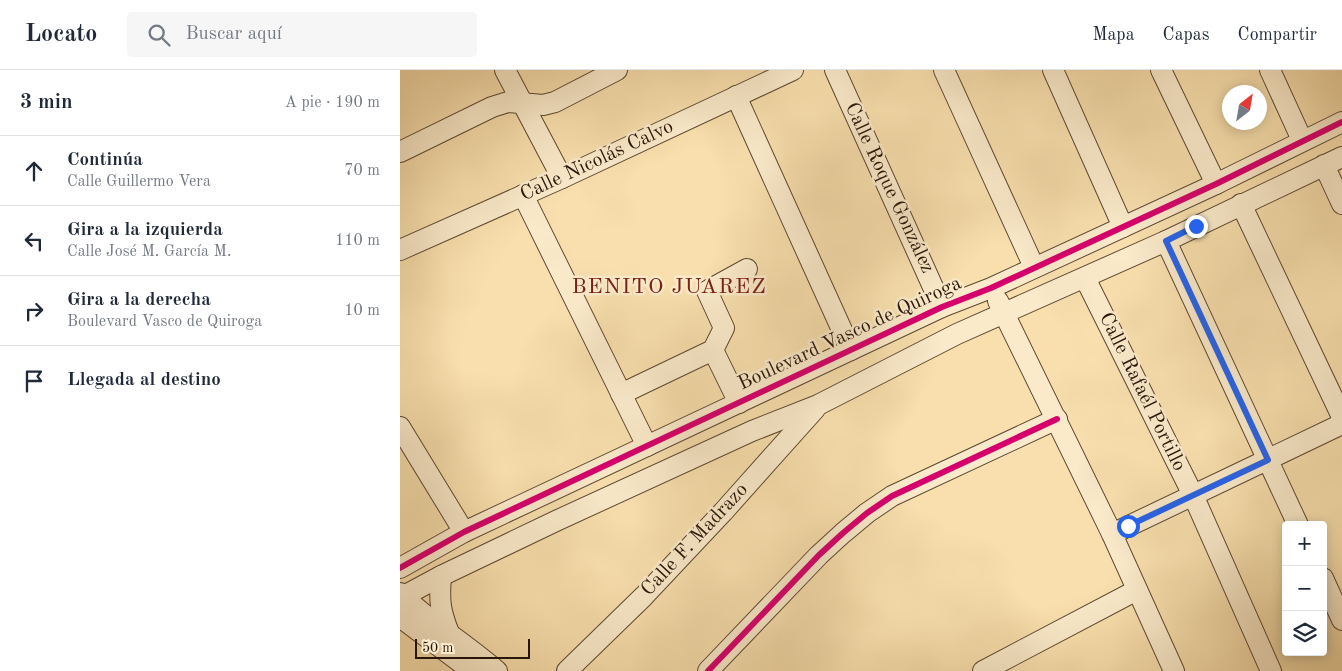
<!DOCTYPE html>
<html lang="es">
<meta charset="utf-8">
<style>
:root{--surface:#fff;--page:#f6f6f7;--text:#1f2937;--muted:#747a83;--line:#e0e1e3}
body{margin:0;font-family:"Old Standard TT",serif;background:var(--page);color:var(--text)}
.controls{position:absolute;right:15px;bottom:15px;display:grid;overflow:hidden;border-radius:5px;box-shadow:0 2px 12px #0003}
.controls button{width:45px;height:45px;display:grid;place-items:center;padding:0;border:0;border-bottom:1px solid var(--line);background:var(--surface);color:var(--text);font:25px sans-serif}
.compass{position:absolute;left:822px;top:15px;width:45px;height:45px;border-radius:50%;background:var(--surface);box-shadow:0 2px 12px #0003;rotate:31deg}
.scale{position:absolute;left:15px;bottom:12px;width:115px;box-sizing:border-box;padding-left:5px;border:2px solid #2a1509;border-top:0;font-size:14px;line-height:18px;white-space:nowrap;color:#2a1509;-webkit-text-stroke:4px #faeaca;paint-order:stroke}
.stop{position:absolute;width:15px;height:15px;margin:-11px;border:4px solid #2563eb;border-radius:50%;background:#fff}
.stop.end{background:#2563eb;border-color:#fff;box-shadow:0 1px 5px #0008}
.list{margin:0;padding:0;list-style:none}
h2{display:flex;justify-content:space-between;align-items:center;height:65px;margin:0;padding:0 20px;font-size:21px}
h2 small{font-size:16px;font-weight:400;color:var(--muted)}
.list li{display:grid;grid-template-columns:32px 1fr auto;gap:15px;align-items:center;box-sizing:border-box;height:70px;padding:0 20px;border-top:1px solid var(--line)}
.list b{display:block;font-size:19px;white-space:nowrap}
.list p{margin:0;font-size:16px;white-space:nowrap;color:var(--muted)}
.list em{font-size:16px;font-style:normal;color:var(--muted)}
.icon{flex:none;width:28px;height:28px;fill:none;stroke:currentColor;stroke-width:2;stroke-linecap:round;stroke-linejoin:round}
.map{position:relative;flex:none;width:942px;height:601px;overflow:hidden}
header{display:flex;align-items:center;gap:30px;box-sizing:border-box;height:70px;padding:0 25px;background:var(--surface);border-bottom:1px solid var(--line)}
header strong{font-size:24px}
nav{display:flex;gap:28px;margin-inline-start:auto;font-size:18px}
.search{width:350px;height:45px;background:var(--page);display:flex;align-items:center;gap:12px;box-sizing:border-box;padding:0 18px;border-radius:5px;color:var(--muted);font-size:19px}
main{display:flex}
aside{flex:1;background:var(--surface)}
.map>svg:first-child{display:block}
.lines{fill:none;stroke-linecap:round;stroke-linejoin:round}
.minor-casing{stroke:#5e4832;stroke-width:22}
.minor{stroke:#faeaca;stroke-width:20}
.cycleway-casing{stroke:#faeaca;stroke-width:9}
.cycleway{stroke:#d6006c;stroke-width:6}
.route{stroke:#2563eb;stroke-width:6}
.labels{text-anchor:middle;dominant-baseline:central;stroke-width:5;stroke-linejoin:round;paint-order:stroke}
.street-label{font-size:20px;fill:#2a1509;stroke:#faeaca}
.quarter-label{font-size:22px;letter-spacing:1px;fill:#7a1f14;stroke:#faeaca}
</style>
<header>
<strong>Locato</strong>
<div class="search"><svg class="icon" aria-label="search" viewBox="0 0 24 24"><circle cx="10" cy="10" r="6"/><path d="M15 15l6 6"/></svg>Buscar aquí</div>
<nav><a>Mapa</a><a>Capas</a><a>Compartir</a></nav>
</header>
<main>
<aside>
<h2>3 min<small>A pie · 190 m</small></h2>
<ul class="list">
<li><svg class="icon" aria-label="ahead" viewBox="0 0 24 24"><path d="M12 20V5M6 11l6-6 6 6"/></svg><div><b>Continúa</b><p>Calle Guillermo Vera</p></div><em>70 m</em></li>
<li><svg class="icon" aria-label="left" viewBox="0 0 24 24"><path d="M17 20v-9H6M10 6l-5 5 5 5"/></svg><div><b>Gira a la izquierda</b><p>Calle José M. García M.</p></div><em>110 m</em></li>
<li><svg class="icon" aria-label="right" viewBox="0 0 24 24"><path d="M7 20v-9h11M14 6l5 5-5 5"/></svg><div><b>Gira a la derecha</b><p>Boulevard Vasco de Quiroga</p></div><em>10 m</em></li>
<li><svg class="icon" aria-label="arrive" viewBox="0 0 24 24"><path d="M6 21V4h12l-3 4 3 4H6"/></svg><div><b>Llegada al destino</b></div></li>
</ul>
</aside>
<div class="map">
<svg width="942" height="601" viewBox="0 0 942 601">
<rect width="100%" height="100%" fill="#f8dfad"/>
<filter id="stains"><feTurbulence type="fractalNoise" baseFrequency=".004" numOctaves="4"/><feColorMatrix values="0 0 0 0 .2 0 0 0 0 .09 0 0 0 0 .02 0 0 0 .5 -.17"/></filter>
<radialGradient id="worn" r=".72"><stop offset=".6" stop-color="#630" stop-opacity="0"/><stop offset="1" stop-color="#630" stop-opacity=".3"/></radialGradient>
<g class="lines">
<!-- minor casing -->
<g class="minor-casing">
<g id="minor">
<path d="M105 0 162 108"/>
<path d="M435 0 542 237"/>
<path d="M544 0 634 197"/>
<path d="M653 0 723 157"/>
<path d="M761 0 816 114"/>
<path d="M870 0 902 70"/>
<path d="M336 26 451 280"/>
<path d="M0 82 92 37 108 32 143 35 155 32 217 0"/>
<path d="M924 95 942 134"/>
<path d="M123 125 247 376"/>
<path d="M841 134 942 347"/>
<path d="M766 171 898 455"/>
<path d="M0 180 162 108 393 0"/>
<path d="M685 208 793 425 871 601"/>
<path d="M598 231 712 464 774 601"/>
<path d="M313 280 339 333"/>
<path d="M221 324 313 280 324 258 307 221 347 199"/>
<path d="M0 357 64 462"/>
<path d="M712 464 942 354"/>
<path d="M0 498 64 462 542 237 591 218 816 114 942 52"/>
<path d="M41 506C39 531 40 540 49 563"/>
<path d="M923 508 942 550"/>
<path d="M0 523C29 552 66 574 97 601"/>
<path d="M0 528 41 506 158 450 352 361 418 335 557 264 766 171 942 87"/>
<path d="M0 547 72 601"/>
<path d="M167 601 244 526 323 442 415 339"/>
<path d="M308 601 419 485 443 463 467 443 492 426 657 349"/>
<path d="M583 601 737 520"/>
</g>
</g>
<!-- minor -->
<use href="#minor" class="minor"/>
<!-- cycleway casing -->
<g class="cycleway-casing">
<g id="cycleway">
<path d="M0 498 64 462 542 237 591 218 816 114 942 52"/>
<path d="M308 601 419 485 443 463 467 443 492 426 657 349"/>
</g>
</g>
<!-- cycleway -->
<use href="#cycleway" class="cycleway"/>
</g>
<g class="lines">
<!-- route -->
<path class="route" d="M728 456 868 390 766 171 796 156"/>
</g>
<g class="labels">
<!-- street labels -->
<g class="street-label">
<text transform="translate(197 91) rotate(-25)">Calle Nicolás Calvo</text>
<text transform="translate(489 118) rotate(65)">Calle Roque González</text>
<text transform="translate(450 264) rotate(-25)">Boulevard Vasco de Quiroga</text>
<text transform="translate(742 322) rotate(64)">Calle Rafaél Portillo</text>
<text transform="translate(295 470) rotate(-47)">Calle F. Madrazo</text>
</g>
<!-- quarter labels -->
<g class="quarter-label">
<text x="269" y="217">BENITO JUAREZ</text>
</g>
</g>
<rect width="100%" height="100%" filter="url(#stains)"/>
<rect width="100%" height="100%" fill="url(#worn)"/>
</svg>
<div class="controls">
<button>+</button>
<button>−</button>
<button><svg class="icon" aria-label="layers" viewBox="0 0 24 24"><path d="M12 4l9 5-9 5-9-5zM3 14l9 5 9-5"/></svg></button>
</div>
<svg class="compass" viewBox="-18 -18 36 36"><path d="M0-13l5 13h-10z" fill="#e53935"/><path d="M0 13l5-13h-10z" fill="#747a83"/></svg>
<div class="scale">50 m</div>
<div class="stop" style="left:728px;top:456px"></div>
<div class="stop end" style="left:796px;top:156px"></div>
</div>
</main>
